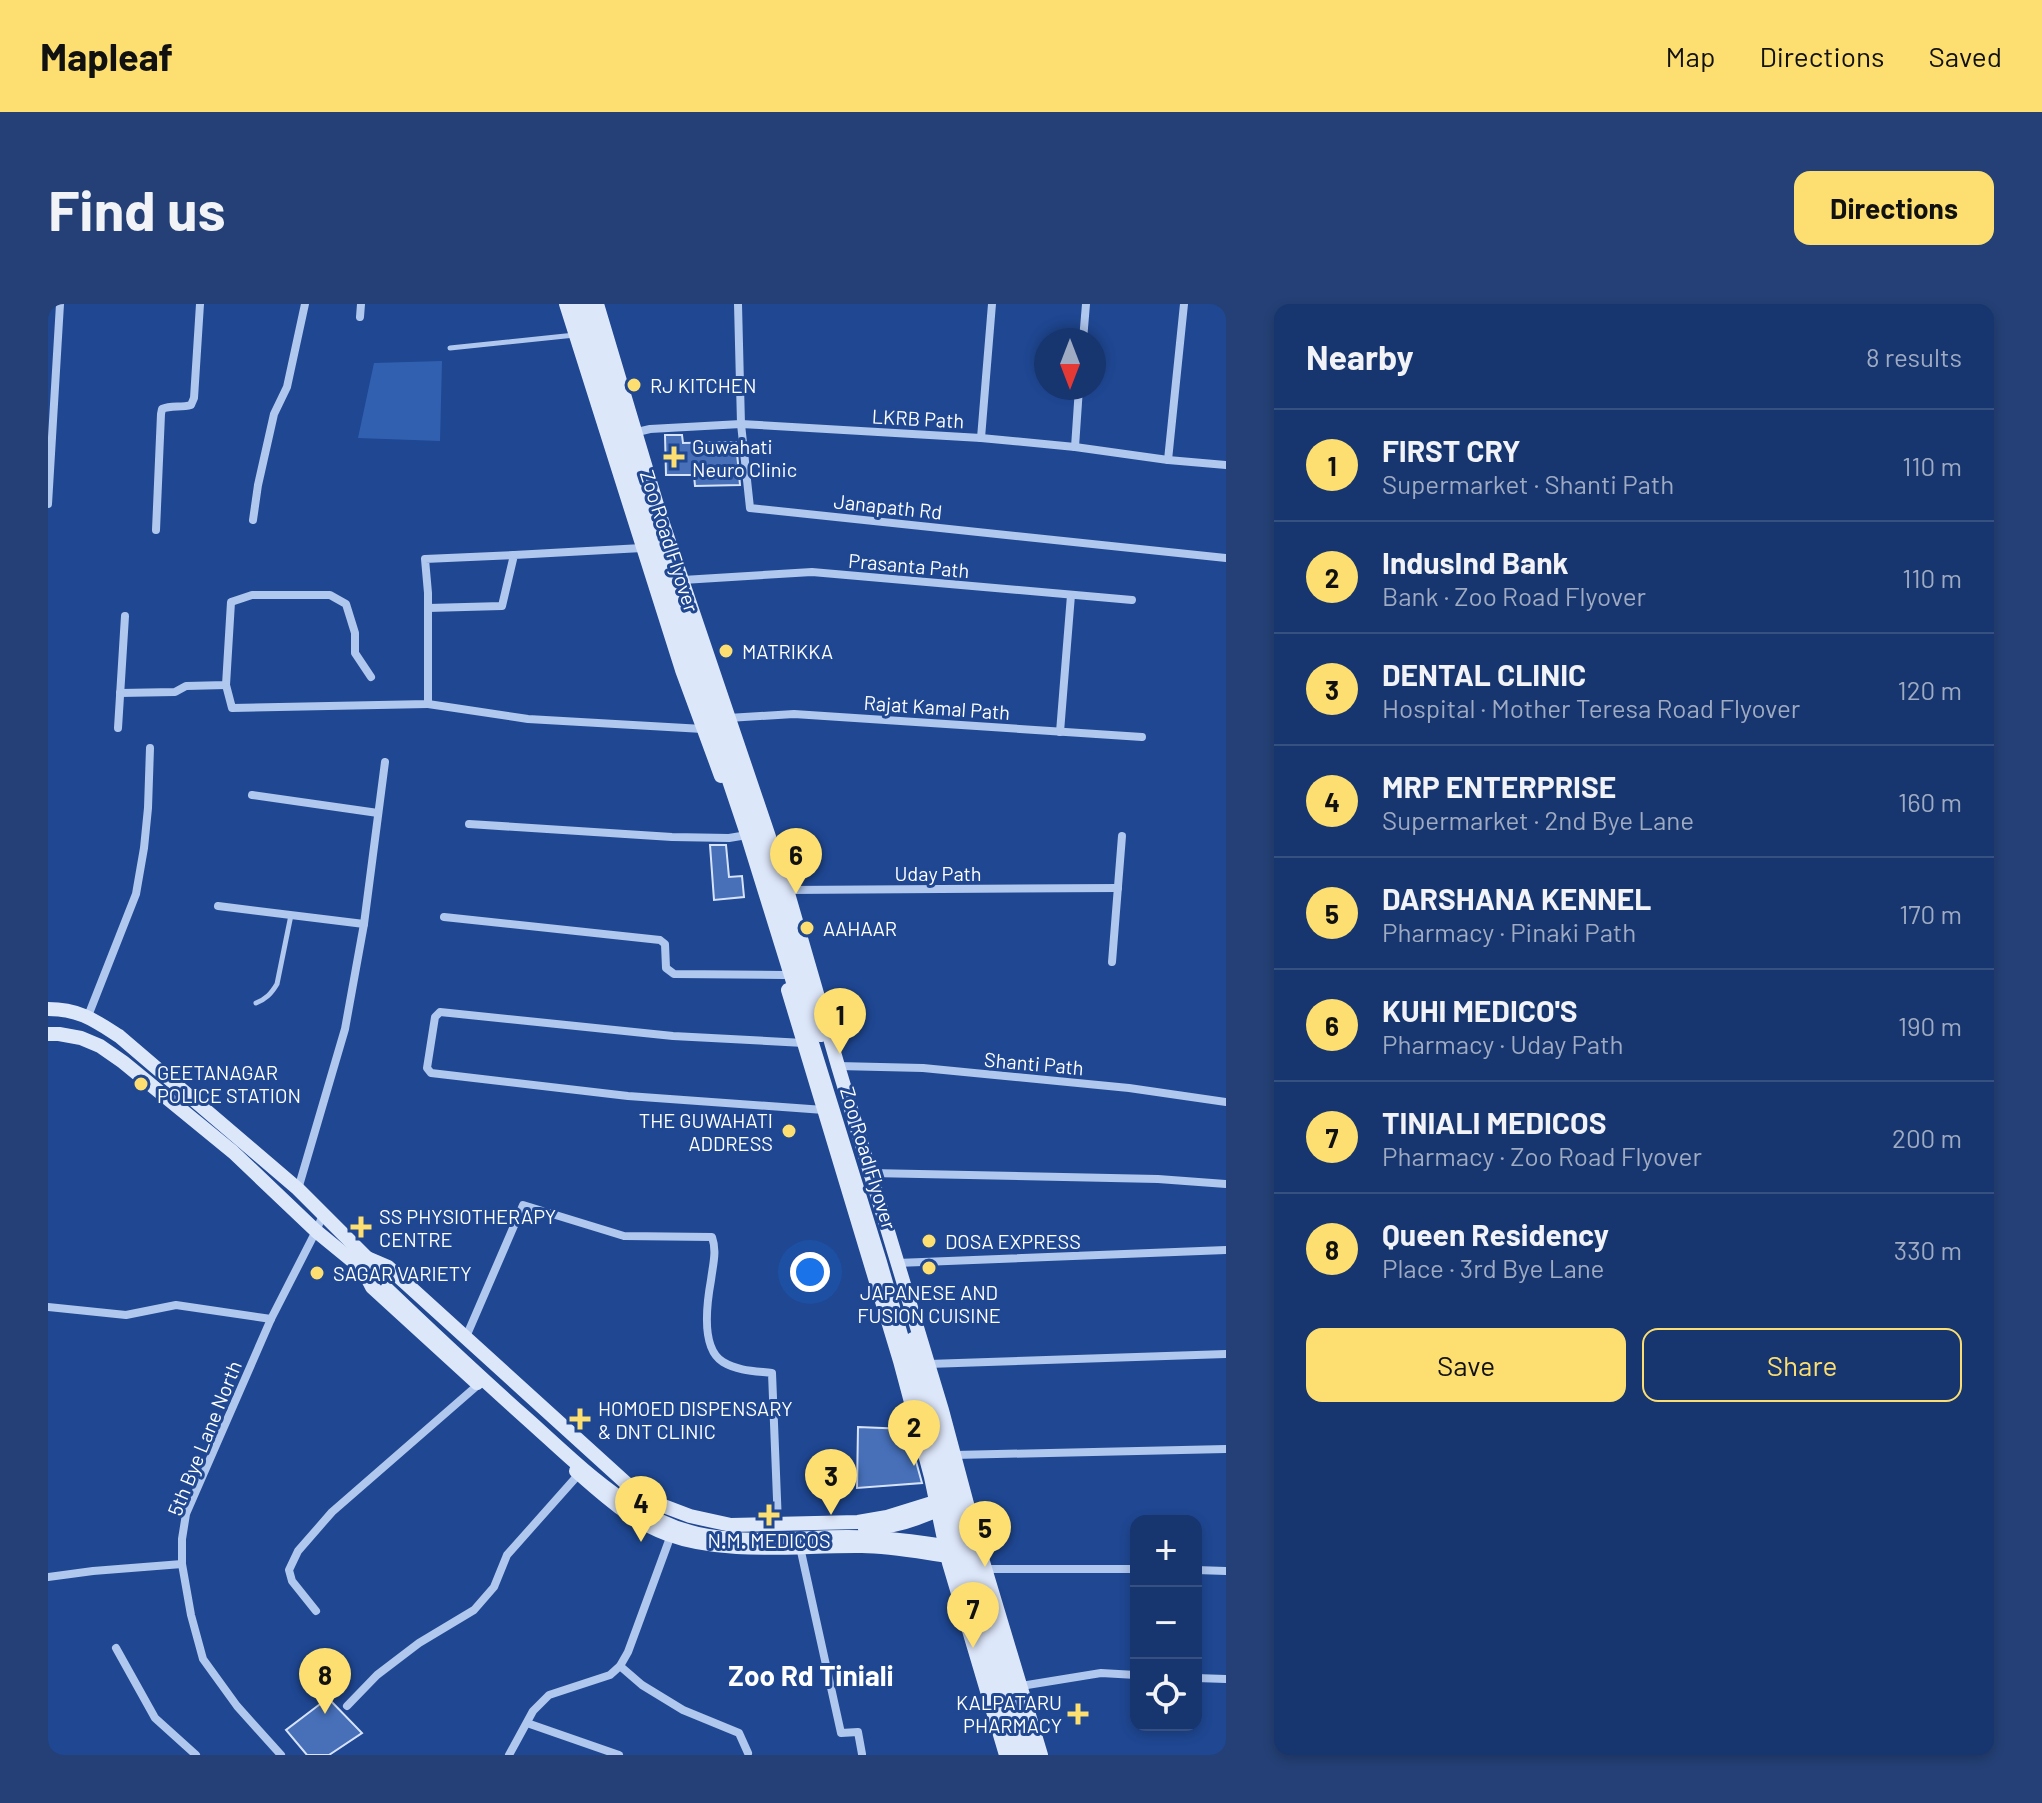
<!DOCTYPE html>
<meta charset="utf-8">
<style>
:root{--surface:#17356e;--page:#244076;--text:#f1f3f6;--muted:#9eabc2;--line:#365081;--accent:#fcdf70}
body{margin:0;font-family:Barlow,sans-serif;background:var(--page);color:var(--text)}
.controls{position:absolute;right:24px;bottom:24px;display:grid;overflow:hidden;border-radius:16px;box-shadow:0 4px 12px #0003}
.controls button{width:72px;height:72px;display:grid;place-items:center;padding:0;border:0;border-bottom:2px solid var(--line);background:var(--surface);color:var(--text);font:40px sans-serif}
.compass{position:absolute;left:986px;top:24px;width:72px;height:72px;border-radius:50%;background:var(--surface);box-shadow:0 4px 12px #0003;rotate:180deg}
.you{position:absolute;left:762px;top:968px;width:28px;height:28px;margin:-20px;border:6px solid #fff;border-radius:50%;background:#1a73e8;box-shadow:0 0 0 12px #1a73e833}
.badge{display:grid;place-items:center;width:52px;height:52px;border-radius:50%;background:var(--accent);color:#111;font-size:26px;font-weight:700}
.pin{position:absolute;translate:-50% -66px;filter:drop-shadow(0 2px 4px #0008)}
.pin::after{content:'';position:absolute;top:42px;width:28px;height:24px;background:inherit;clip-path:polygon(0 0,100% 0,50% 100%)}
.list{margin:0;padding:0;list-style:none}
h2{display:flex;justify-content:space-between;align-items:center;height:104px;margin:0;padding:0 32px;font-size:34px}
h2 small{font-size:26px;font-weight:400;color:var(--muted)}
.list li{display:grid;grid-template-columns:52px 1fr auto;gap:24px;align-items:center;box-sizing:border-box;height:112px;padding:0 32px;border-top:2px solid var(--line)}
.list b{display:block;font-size:30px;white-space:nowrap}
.list p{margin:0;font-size:26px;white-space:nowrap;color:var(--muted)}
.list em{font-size:26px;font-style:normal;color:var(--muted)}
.actions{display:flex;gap:16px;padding:24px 32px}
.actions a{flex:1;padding:18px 0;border:2px solid var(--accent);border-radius:16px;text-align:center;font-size:28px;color:var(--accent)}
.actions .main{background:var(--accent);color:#111}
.icon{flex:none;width:44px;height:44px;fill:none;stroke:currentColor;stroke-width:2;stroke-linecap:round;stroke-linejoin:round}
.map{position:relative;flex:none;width:1178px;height:1451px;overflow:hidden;border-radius:16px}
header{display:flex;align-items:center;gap:48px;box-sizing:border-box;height:112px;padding:0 40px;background:var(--accent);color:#111}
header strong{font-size:38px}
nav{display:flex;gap:44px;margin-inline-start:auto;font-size:28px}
.intro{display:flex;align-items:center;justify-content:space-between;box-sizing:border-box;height:192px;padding:0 48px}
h1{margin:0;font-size:56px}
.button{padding:20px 36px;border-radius:16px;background:var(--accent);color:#111;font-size:28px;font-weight:700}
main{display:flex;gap:48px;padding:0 48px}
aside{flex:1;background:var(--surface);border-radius:16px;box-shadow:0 4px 12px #0003}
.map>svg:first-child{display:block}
.green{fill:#3260b0}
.building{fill:#4770b9;stroke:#d6e3fa;stroke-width:2}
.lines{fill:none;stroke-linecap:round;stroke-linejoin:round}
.lane{stroke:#b0c7ee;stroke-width:5}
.street{stroke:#b0c7ee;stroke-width:8}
.secondary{stroke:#dde7fa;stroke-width:14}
.secondary-bridge{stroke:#dde7fa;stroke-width:14}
.poi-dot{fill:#fcdf70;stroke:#1f4792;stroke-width:3}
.labels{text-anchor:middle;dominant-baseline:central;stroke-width:6;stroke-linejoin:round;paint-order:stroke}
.poi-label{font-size:20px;fill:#fff;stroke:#1f4792;text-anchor:start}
.street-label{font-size:20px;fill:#fff;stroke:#1f4792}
.district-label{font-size:28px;font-weight:bold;fill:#fff;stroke:#1f4792}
</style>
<header>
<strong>Mapleaf</strong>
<nav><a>Map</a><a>Directions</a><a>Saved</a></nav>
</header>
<div class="intro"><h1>Find us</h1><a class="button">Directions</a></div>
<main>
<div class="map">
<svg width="1178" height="1451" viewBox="0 0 1178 1451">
<rect width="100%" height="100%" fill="#1f4792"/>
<!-- green -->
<path class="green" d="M394 57 392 137 310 134 326 59Z"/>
<!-- building -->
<g class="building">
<path d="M617 131H634L635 139 688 138 692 181 647 182 646 171H618Z"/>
<path d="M662 541H678L681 573 694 572 696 593 666 596Z"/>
<path d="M810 1123 859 1125 874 1179 809 1184Z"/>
<path d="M280 1394 314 1429 281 1451H259L238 1426Z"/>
</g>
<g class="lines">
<!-- lane -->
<g class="lane">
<path d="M402 44 527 31"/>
<path d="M208 699C218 695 223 690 229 680L243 611"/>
</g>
<!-- street -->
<g class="street">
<path d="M690 0 693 120 702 204 1178 254"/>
<path d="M312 13 313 0"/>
<path d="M1035 36 1038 0"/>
<path d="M585 129 602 125 693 120 933 134 1027 143 1120 156 1178 161"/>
<path d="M933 134 944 0"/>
<path d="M1027 143 1031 84"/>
<path d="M1120 156 1136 0"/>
<path d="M0 200 12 0"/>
<path d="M205 216 210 181 226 110 239 83 257 0"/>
<path d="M108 226 113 110 114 105C123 101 133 104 143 101L146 94 152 0"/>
<path d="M635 276 764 268 1084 296"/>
<path d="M380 304 454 302 466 251 594 244"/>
<path d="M178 381 184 404 380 400V289L377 255 466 251"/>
<path d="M72 389 127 388 138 382 178 381 183 298 204 291H282L298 300 307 329V349L323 373"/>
<path d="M380 400 480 415 655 425"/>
<path d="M680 414 746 410 1094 433"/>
<path d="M70 424 77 312"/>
<path d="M1012 428 1023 291"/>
<path d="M204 491 330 509"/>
<path d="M421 520 624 533 681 534 693 532"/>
<path d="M739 586 1070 584"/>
<path d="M170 602 316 620"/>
<path d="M396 613 612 636 617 640 618 664 626 670 736 671"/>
<path d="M1064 658 1074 532"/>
<path d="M40 712 88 590 96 544 100 504 102 444"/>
<path d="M756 739 625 732 392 708 387 713 379 764 383 769 580 792 776 806"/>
<path d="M790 762 875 764 1081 784 1178 798"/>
<path d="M822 869 1110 875 1178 880"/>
<path d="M250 885 297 725 316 620 337 458"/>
<path d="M849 959 1178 946"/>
<path d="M0 1003 78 1011 128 1001 223 1015"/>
<path d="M418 1033 475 901 576 932 664 933C669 947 665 960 663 976 659 998 652 1044 675 1058 690 1067 707 1067 724 1069L730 1220"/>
<path d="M880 1060 1178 1050"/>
<path d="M906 1151 1178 1145"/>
<path d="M752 1243 793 1429 810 1428 814 1450"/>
<path d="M939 1265H1088"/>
<path d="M1148 1266 1178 1267"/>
<path d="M0 1273 45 1267 134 1260"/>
<path d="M268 1307 244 1277 241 1266 250 1247 284 1208 431 1080"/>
<path d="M68 1344 107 1414 148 1451"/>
<path d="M572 1362 594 1381 635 1406 691 1429 700 1449"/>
<path d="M1148 1374 1178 1375"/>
<path d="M973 1382 1053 1369 1088 1371"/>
<path d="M299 1402 329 1371 371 1339 426 1306 446 1283 459 1251 531 1170"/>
<path d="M479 1419 571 1451"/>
<path d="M233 1451 189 1402 155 1355 143 1311 134 1260V1235L138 1210 223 1015 268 927 275 911"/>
<path d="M461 1451 485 1407 501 1391 562 1371 572 1362 580 1348 623 1231"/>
</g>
<!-- secondary -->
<g class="secondary">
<path d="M518 0 634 366 673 472"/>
<path d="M549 0 612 211 739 586 790 762 894 1106 930 1241 993 1451"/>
<path d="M740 686 852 1057 883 1173 901 1259 958 1451"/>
<path d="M0 705C31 705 46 716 71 732L250 885 325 960"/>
<path d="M0 730H11L33 734 52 742 75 758 185 848 268 927 318 968"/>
<path d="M319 954 340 963 579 1180 613 1201 642 1212 683 1221 810 1218 839 1213 897 1195"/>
<path d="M314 964 324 983 429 1079"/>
<path d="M528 1167C555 1191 584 1217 619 1230 679 1252 750 1241 814 1242 842 1242 872 1248 900 1252L908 1248"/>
</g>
<!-- secondary-bridge -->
<g class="secondary-bridge">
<path d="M527 0 603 245 699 530 832 958 889 1156 909 1244 970 1451"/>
<path d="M540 0 625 277 734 603 773 731"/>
<path d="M339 985C385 1029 431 1072 478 1114 532 1162 585 1219 660 1232 706 1240 754 1233 800 1233 837 1233 873 1238 909 1244"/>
<path d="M865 1035 900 1152 927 1264 981 1451"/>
<path d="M817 1225C848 1223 873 1215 899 1201"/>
</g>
</g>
<!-- markers -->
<g class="poi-dot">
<circle cx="586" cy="81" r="8"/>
<path d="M622 141h8v8h8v8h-8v8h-8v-8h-8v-8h8z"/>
<circle cx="678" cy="347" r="8"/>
<circle cx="759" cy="624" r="8"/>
<circle cx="93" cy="780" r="8"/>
<circle cx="741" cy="827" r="8"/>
<path d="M309 911h8v8h8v8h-8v8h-8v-8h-8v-8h8z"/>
<circle cx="881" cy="937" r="8"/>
<circle cx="881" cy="964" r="8"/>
<circle cx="269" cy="969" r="8"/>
<path d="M528 1103h8v8h8v8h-8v8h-8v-8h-8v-8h8z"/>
<path d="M717 1199h8v8h8v8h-8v8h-8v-8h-8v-8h8z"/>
<path d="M1026 1398h8v8h8v8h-8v8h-8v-8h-8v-8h8z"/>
</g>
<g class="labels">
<!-- poi labels -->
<g class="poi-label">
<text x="602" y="81">RJ KITCHEN</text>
<text x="644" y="142">Guwahati<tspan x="644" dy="23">Neuro Clinic</tspan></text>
<text x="694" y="347">MATRIKKA</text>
<text x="775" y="624">AAHAAR</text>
<text x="109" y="768">GEETANAGAR<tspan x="109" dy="23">POLICE STATION</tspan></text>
<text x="725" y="816" text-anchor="end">THE GUWAHATI<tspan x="725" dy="23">ADDRESS</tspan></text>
<text x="331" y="912">SS PHYSIOTHERAPY<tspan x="331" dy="23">CENTRE</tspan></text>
<text x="897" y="937">DOSA EXPRESS</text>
<text x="285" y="969">SAGAR VARIETY</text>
<text x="881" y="988" text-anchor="middle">JAPANESE AND<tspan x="881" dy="23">FUSION CUISINE</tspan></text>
<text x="550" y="1104">HOMOED DISPENSARY<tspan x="550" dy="23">&amp; DNT CLINIC</tspan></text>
<text x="721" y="1236" text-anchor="middle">N.M. MEDICOS</text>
<text x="1014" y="1398" text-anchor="end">KALPATARU<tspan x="1014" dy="23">PHARMACY</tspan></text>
</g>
<!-- street labels -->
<g class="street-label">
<text transform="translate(870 114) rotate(3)">LKRB Path</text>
<text transform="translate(840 202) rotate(6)">Janapath Rd</text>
<text transform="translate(622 237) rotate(72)">Zoo Road Flyover</text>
<text transform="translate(861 261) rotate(5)">Prasanta Path</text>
<text transform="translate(889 403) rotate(4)">Rajat Kamal Path</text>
<text x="890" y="569">Uday Path</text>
<text transform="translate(986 759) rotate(5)">Shanti Path</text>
<text transform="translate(821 854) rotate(73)">Zoo Road Flyover</text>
<text transform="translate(156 1134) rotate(-68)">5th Bye Lane North</text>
</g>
<!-- district labels -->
<g class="district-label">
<text x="763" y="1371">Zoo Rd Tiniali</text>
</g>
</g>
</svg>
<div class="controls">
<button>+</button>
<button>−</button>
<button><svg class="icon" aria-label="locate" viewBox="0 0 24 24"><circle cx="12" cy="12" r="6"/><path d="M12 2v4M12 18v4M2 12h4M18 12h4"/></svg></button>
</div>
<svg class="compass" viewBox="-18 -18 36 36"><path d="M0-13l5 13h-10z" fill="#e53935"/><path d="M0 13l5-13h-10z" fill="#9eabc2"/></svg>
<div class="you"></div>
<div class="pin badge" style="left:792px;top:750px">1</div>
<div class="pin badge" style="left:866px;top:1162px">2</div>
<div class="pin badge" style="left:783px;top:1211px">3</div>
<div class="pin badge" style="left:593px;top:1238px">4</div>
<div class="pin badge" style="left:937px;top:1263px">5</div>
<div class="pin badge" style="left:748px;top:590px">6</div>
<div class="pin badge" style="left:925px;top:1344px">7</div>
<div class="pin badge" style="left:277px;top:1410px">8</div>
</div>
<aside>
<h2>Nearby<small>8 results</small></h2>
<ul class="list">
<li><span class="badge">1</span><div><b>FIRST CRY</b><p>Supermarket · Shanti Path</p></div><em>110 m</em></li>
<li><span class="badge">2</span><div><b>IndusInd Bank</b><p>Bank · Zoo Road Flyover</p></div><em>110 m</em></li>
<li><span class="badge">3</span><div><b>DENTAL CLINIC</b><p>Hospital · Mother Teresa Road Flyover</p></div><em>120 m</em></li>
<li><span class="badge">4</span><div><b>MRP ENTERPRISE</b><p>Supermarket · 2nd Bye Lane</p></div><em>160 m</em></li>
<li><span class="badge">5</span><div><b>DARSHANA KENNEL</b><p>Pharmacy · Pinaki Path</p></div><em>170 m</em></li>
<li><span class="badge">6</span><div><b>KUHI MEDICO'S</b><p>Pharmacy · Uday Path</p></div><em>190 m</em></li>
<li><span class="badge">7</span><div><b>TINIALI MEDICOS</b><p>Pharmacy · Zoo Road Flyover</p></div><em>200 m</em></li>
<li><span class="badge">8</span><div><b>Queen Residency</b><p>Place · 3rd Bye Lane</p></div><em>330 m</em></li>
</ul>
<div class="actions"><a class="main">Save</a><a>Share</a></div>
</aside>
</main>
